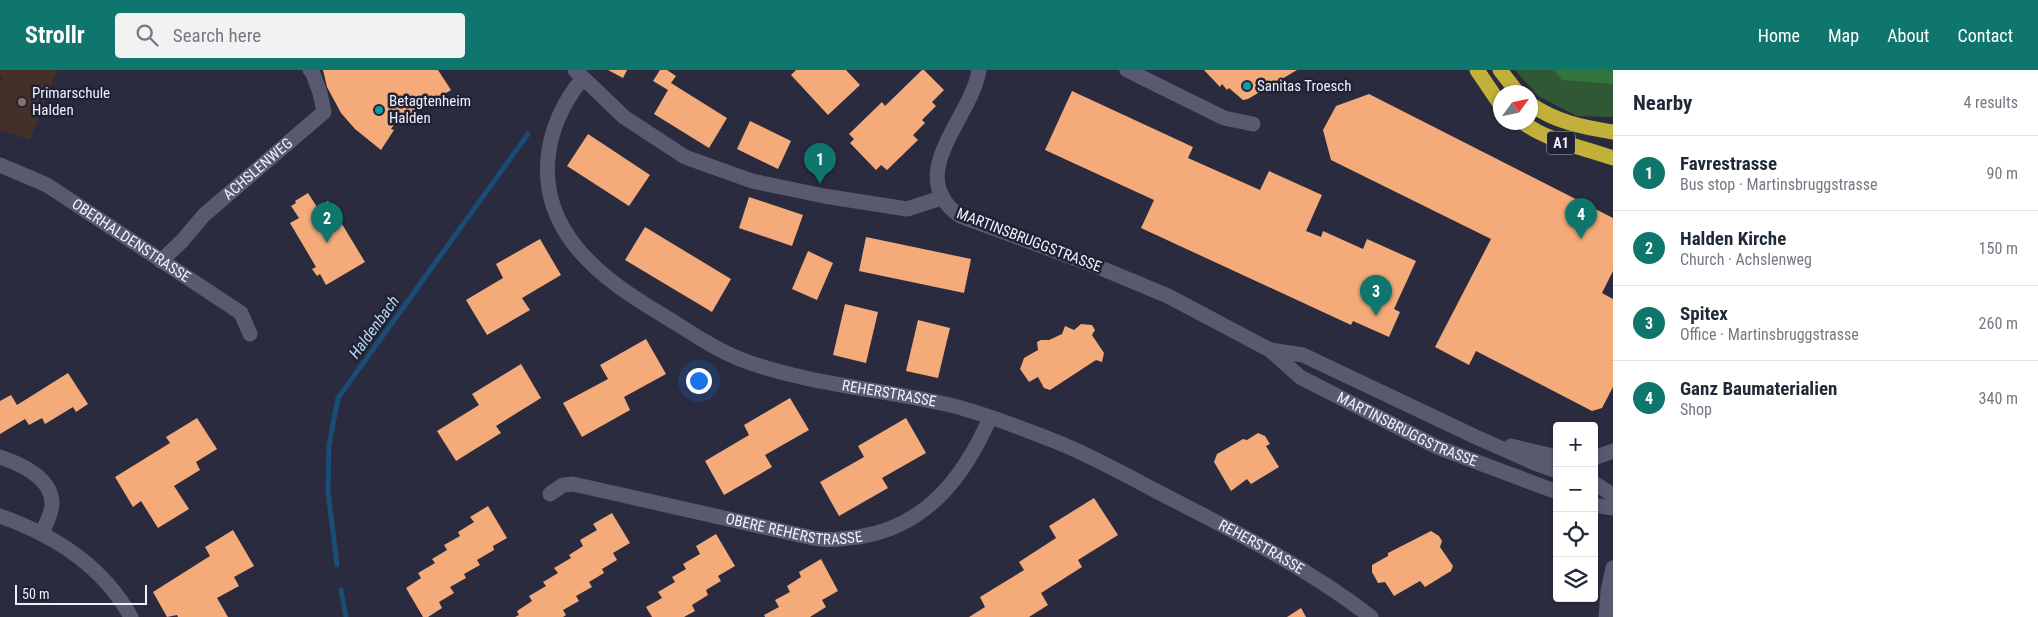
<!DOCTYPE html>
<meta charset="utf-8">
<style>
:root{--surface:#fff;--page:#f2f2f3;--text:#1f2937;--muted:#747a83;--line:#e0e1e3;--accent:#0f766e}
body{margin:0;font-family:"Roboto Condensed",sans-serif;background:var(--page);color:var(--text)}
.controls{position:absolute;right:15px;bottom:15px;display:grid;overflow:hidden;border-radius:5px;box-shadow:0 1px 4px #0004}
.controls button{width:45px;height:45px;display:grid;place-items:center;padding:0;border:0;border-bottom:1px solid var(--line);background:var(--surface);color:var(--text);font:25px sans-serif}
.compass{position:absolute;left:1493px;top:15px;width:45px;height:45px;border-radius:50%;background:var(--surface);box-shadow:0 1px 4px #0004;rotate:57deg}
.scale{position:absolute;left:15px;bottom:12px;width:132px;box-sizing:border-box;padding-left:5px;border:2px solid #eff0fd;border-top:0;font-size:14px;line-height:18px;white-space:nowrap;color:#eff0fd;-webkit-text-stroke:4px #212234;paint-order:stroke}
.you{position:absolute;left:698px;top:310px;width:18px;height:18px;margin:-12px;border:4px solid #fff;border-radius:50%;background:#1a73e8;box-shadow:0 0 0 8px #1a73e833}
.badge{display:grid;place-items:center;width:32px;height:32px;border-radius:50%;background:var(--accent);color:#fff;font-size:16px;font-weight:700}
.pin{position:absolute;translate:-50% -41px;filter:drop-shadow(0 1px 2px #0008)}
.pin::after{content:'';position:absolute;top:26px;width:18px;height:15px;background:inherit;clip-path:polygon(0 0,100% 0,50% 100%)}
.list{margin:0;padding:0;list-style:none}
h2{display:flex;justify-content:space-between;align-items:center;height:65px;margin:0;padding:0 20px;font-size:21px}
h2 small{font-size:16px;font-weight:400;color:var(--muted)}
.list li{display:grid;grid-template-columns:32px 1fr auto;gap:15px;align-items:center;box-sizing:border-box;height:75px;padding:0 20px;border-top:1px solid var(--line)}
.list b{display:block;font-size:19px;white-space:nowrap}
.list p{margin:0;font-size:16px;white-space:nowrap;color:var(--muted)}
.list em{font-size:16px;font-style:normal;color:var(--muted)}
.icon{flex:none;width:28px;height:28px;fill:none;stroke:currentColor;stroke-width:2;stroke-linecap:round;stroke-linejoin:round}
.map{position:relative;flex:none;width:1613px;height:547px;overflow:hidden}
header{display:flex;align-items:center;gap:30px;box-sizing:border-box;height:70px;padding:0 25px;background:var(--accent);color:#fff}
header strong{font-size:24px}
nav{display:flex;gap:28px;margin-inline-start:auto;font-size:18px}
.search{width:350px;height:45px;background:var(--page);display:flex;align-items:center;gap:12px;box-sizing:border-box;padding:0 18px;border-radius:5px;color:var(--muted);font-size:19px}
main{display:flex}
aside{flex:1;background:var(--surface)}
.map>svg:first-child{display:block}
.education{fill:#433029}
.green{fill:#315835}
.forest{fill:#33743c}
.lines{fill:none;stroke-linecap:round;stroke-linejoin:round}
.stream{stroke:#1a4d76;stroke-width:5}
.building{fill:#f4aa79}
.minor{stroke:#595a70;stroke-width:15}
.highway{stroke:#c1b13b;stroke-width:15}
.culture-dot{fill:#0f9aa8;stroke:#212234;stroke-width:2}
.education-dot{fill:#8d6e63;stroke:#212234;stroke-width:2}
.labels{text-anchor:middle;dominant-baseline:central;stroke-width:5;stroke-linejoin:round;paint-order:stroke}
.shield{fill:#212234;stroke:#b1b2c1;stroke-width:1}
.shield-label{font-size:14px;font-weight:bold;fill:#eff0fd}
.poi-label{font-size:15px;fill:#eff0fd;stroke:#212234;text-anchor:start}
.street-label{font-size:15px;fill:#eff0fd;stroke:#212234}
.water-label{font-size:16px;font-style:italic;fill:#b5d6f5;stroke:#212234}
</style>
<header>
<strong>Strollr</strong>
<div class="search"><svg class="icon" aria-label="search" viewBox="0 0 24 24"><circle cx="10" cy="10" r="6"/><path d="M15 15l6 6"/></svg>Search here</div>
<nav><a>Home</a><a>Map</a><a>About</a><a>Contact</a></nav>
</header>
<main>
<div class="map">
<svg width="1613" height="547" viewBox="0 0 1613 547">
<rect width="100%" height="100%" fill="#2a2b3f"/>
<!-- education -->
<path class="education" d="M0 0H57L30 70 0 60V12L3 10 0 4Z"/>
<!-- green -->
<path class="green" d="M1515 0H1613V47L1577 46 1538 26Z"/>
<!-- forest -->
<path class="forest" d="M1554 0H1613V14L1562 10Z"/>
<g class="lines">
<!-- stream -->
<g class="stream">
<path d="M337 495 328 421 329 375 338 328 528 64"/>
<path d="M341 520 346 547"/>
</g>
</g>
<!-- building -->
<g class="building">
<path d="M323 0H438L451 20 398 53 397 50 391 59 394 60 381 80 355 59 341 43 327 17Z"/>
<path d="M608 0H627L623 8Z"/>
<path d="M660 0H667L676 6 671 13 727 48 709 78 654 44 668 20 653 11Z"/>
<path d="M796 0H846L860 15 828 45 791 5Z"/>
<path d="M922 0H924L944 20 932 32 936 36 922 50 925 53 913 65 918 70 887 100 881 95 876 100 850 73 854 69 849 64 882 32 885 36Z"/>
<path d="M1204 0H1297L1248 29 1243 30 1229 18 1227 20 1222 14 1220 17Z"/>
<path d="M1072 21 1193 77 1188 88 1260 120 1269 101 1322 125 1306 161 1321 167 1323 161 1363 179 1367 169 1416 191 1394 239 1400 242 1389 267 1353 251 1351 255 1141 158 1154 130 1045 80Z"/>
<path d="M1369 24 1613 148V201L1602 223 1613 229V317L1602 338 1592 341 1476 281 1469 295 1435 277 1491 169 1331 90 1323 60 1336 36Z"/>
<path d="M750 51 791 71 778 99 737 79Z"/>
<path d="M588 64 650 105 629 136 567 96Z"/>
<path d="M308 123 317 137 328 131 365 192 326 215 320 204 317 206 312 199 316 197 290 153 299 148 291 136 296 133 295 131Z"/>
<path d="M749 127 803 145 792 176 739 158Z"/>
<path d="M645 157 731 209 712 242 625 190Z"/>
<path d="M866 167 971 189 964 223 859 201Z"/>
<path d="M540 169 561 205 522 228 530 240 487 265 466 230 503 208 496 194Z"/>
<path d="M808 181 833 193 817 230 792 219Z"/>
<path d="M845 234 878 242 866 293 833 285Z"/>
<path d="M918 250 950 258 938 308 906 301Z"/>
<path d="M1081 254 1092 255 1095 260 1092 265 1104 283 1102 292 1096 290 1050 320 1044 318 1038 307 1029 312 1020 299 1024 288 1038 280 1037 272 1041 270H1049L1062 264 1065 256 1074 260Z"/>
<path d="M646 269 666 304 624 327 630 340 582 367 563 333 608 309 600 295Z"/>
<path d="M521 294 541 328 496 356 501 363 456 391 437 361 479 335 472 324Z"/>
<path d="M68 303 88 334 76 342 73 337 45 354 42 348 29 355 25 349 0 364V331L11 325 17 335Z"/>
<path d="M790 328 809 360 765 385 772 397 724 425 705 391 749 365 744 355Z"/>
<path d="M197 348 217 379 196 392 200 400 174 416 189 439 158 458 141 431 133 437 115 407 170 373 166 367Z"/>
<path d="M906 348 926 383 882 408 888 418 839 446 820 412 864 387 858 376Z"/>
<path d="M1258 363 1265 366 1270 374 1266 376 1279 397 1251 414 1247 409 1231 421 1214 392 1217 384 1243 369 1247 370Z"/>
<path d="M1094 428 1118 465 1078 490 1082 497 1041 523 1048 535 1029 547H969L985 537 980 527 1024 500 1019 492 1056 468 1049 456Z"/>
<path d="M488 436 507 468 493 476 494 480 477 490 480 495 464 504 466 508 450 517 454 523 439 532 442 538 428 547H423L406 518 421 508 418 503 435 493 432 489 447 480 444 475 460 466 458 462 474 452 470 447Z"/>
<path d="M612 443 630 473 613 483 617 490 602 499 604 503 589 512 592 517 576 526 579 531 563 540 566 545 563 547H515L519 545 517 541 532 531 529 526 546 516 543 512 558 503 554 498 571 488 569 485 583 476 580 470 597 460 593 454Z"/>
<path d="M233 460 254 496 234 507 239 516 217 528 228 547H178L177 545 167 547 153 522 210 486 205 477Z"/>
<path d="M1431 461 1439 466 1442 471 1440 477 1453 496 1451 501 1425 517 1420 511 1394 526 1385 512 1378 513 1372 502V495L1388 486V483Z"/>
<path d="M716 464 735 496 718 506 721 511 706 520 708 525 692 535 695 541 684 547H652L646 537 662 528 658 522 675 512 672 507 686 499 683 494 700 484 696 476Z"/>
<path d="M821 489 838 521 822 530 826 537 810 547H765L764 545 779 537 775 530 790 522 787 516 801 507 799 502Z"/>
<path d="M1301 538 1306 547H1287Z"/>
</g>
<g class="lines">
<!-- minor -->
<g class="minor">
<path d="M575 0 624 47 685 87 752 111 824 126 907 139 941 128"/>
<path id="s1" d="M979 0C972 48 902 105 960 146L1096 196 1168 226 1270 280 1300 307 1437 377 1557 422"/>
<path d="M1127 0 1224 48 1253 54"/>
<path id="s2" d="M582 9C543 58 533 120 573 173 598 206 634 228 669 249 693 264 718 281 745 291 811 315 882 319 950 335 986 344 1022 358 1057 372 1092 386 1124 404 1158 422 1232 460 1305 496 1371 547"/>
<path id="s3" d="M0 95 47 115 241 243 250 264"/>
<path id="s4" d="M161 191 182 171 204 145 324 42 320 23 312 1 310 0"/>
<path d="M1270 280 1303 285 1478 368 1537 394 1557 401"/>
<path d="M1511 376 1557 387"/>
<path d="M0 387C21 394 52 408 52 434 52 443 45 455 42 464"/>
<path d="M1594 388 1613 381"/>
<path d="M1594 413 1613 425"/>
<path id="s5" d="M550 424 563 415 573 414 813 468C829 471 842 469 858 467 926 457 964 407 990 348"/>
<path d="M1594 435 1613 438"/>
<path d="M0 446C54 465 103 496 131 547"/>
<path d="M1606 547 1608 521 1613 498"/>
</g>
<!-- highway -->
<g class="highway">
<path d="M1477 0 1500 34"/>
<path d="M1500 0 1517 22"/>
<path d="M1530 34C1556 52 1582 57 1613 62"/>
<path d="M1522 52C1550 72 1582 77 1613 88"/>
</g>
</g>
<!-- markers -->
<g class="culture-dot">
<circle cx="1247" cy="16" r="5"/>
<circle cx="379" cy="40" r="5"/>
</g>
<circle class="education-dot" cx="22" cy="32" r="5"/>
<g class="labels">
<!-- shield labels -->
<rect class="shield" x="1547" y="61.5" width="28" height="23" rx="4"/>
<g class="shield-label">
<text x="1561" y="73">A1</text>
</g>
<!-- poi labels -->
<g class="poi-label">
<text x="1257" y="16">Sanitas Troesch</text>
<text x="32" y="23">Primarschule<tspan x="32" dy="17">Halden</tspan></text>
<text x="389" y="31">Betagtenheim<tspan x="389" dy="17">Halden</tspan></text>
</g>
<!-- street labels -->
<g class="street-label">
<text stroke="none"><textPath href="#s4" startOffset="134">ACHSLENWEG</textPath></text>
<text transform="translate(1029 170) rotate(21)">MARTINSBRUGGSTRASSE</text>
<text stroke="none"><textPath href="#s3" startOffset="152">OBERHALDENSTRASSE</textPath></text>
<text stroke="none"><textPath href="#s2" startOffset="536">REHERSTRASSE</textPath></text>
<text stroke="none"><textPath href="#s1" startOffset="661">MARTINSBRUGGSTRASSE</textPath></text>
<text stroke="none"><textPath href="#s5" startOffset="252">OBERE REHERSTRASSE</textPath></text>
<text stroke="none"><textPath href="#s2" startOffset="941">REHERSTRASSE</textPath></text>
</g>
<!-- water labels -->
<g class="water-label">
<text transform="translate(374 257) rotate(-54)">Haldenbach</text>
</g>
</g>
</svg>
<div class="controls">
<button>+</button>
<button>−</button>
<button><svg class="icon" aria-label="locate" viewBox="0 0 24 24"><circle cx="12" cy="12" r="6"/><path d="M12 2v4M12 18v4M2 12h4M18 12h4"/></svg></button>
<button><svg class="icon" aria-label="layers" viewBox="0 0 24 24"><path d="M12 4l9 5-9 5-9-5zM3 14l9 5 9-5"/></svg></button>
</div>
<svg class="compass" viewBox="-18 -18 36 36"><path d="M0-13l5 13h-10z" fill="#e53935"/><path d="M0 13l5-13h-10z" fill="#747a83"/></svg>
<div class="scale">50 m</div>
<div class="you"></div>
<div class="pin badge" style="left:820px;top:114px">1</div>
<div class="pin badge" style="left:327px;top:173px">2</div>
<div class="pin badge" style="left:1376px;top:246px">3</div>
<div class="pin badge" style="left:1581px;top:169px">4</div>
</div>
<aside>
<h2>Nearby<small>4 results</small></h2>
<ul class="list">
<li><span class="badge">1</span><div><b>Favrestrasse</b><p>Bus stop · Martinsbruggstrasse</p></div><em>90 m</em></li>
<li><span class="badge">2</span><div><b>Halden Kirche</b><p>Church · Achslenweg</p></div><em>150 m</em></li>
<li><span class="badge">3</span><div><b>Spitex</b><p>Office · Martinsbruggstrasse</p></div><em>260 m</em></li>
<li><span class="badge">4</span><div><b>Ganz Baumaterialien</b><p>Shop</p></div><em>340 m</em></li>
</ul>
</aside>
</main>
